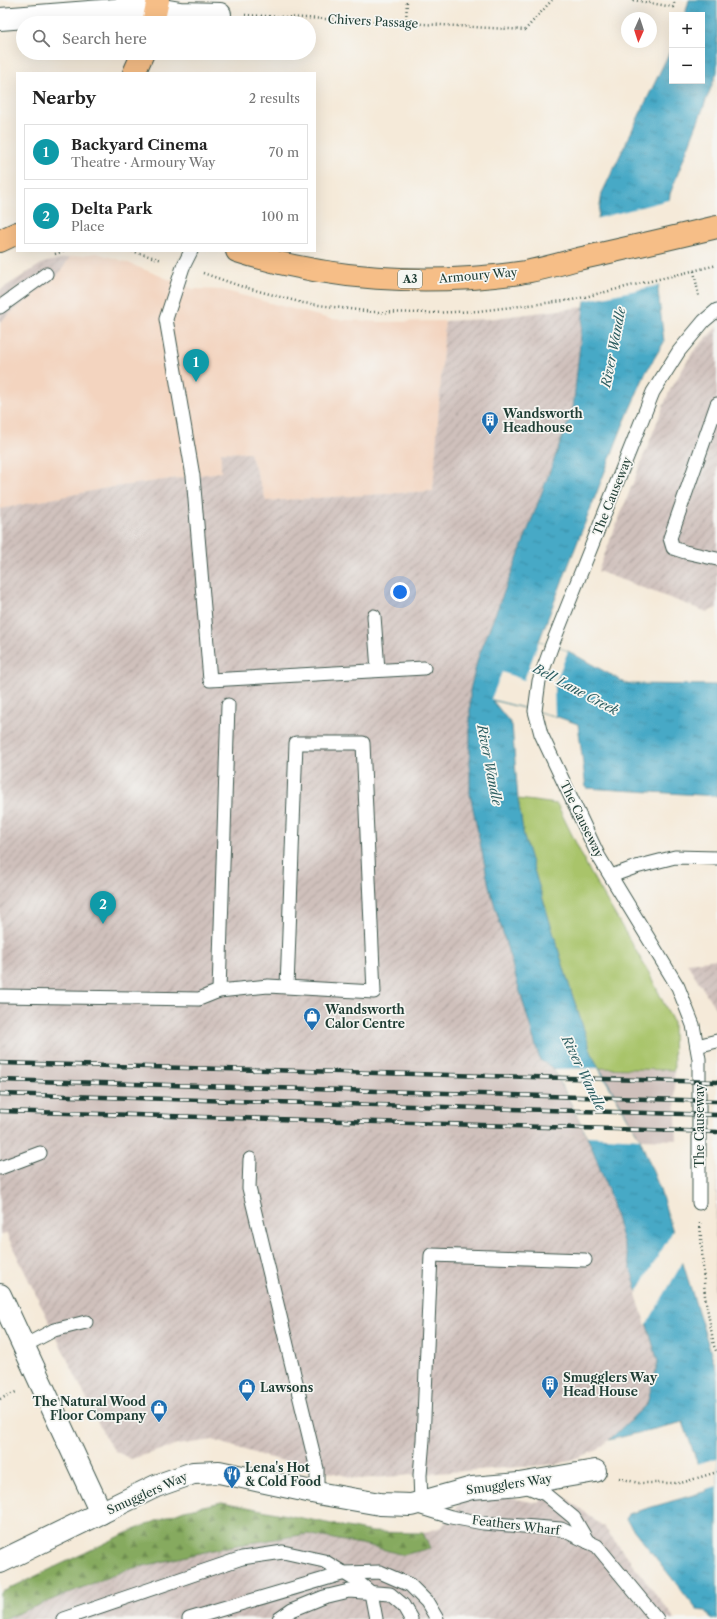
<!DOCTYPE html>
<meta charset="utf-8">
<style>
:root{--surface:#fff;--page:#f2f2f2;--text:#222;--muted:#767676;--line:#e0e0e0;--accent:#0b8043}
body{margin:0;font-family:"Libre Caslon Text",serif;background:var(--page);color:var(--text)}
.controls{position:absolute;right:12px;top:12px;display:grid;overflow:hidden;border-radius:0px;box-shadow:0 4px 16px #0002}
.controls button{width:36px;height:36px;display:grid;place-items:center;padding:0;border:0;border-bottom:1px solid var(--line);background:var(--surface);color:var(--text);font:20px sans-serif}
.compass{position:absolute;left:621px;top:12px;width:36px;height:36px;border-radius:50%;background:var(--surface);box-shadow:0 4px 16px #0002;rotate:183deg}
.you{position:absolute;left:400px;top:592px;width:14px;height:14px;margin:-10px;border:3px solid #fff;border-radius:50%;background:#1a73e8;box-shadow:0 0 0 6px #1a73e833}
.badge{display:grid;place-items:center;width:26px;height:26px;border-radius:50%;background:var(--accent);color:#fff;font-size:13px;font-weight:700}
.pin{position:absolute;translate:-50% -33px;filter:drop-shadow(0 1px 2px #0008)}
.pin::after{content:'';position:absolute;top:21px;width:14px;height:12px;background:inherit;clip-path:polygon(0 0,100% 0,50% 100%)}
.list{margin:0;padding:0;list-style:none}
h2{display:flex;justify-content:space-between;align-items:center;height:52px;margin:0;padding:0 16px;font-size:17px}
h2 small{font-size:13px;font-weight:400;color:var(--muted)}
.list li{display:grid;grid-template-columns:26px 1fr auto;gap:12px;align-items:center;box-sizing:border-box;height:56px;margin:0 8px 8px;padding:0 8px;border:1px solid var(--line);border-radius:0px}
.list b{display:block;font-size:15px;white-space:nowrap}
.list p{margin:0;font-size:13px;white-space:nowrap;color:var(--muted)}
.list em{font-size:13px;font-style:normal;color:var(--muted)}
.icon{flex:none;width:22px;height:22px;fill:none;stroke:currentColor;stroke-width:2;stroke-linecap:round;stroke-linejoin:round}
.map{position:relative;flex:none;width:717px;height:1619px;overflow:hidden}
.search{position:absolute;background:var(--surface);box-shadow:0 4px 16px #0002;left:16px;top:16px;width:300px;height:44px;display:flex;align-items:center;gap:10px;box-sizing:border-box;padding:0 14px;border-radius:22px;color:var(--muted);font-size:15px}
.panel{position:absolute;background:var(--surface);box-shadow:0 4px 16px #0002;left:16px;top:72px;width:300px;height:180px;border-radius:0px}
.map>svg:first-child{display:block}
.built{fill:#f3d4bf}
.industrial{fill:url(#industrial-furrows)}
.railway{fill:#cfc0bb}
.grass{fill:#a9c46b;stroke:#648050}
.forest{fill:url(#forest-firs);stroke:#52744a}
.water{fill:url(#water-ripples);stroke:#32737d}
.pier{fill:#f5ead9}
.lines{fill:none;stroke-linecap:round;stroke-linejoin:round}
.lane-casing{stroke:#3f574d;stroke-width:15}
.street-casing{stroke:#3f574d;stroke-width:24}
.primary-casing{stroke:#3f574d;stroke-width:24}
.highway-casing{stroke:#3f574d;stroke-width:24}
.path{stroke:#3f574d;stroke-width:2.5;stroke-dasharray:1 3;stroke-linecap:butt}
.lane{stroke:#fff;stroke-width:13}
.street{stroke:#fff;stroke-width:22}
.primary{stroke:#f6be87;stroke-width:22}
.highway{stroke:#f6be87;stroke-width:22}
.rail-casing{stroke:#1f3d34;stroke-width:4.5}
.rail{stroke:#f6f6f2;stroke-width:3;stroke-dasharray:9;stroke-linecap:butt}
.labels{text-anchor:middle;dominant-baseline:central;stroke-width:3.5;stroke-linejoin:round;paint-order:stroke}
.shield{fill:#f6f6f2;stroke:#60746d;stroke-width:1}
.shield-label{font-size:11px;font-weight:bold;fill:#1f3d34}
.street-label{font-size:12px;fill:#1f3d34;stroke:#f6f6f2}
.poi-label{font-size:12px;font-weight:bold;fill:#1f3d34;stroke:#f6f6f2;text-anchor:start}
.water-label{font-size:13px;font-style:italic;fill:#2b5d60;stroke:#f6f6f2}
</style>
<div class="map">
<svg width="717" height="1619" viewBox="0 0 717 1619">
<defs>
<pattern id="industrial-furrows" width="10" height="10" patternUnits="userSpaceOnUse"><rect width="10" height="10" fill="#cfc0bb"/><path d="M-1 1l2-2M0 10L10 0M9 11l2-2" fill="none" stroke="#a79d99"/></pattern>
<pattern id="forest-firs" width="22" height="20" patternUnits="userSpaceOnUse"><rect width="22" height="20" fill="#86aa5f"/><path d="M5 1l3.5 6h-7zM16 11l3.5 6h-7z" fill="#6d8c4f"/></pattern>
<pattern id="water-ripples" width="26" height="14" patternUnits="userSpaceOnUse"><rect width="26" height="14" fill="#46a9c6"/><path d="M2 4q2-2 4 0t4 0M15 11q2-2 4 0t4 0" fill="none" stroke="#3a8ba2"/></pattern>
</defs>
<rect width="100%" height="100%" fill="#f6f6f2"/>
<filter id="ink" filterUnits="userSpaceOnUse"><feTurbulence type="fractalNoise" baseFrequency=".025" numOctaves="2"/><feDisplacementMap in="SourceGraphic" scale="8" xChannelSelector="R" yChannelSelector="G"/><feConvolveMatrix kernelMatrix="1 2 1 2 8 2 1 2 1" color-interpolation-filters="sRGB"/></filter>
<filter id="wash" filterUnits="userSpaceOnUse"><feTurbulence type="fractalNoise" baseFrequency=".012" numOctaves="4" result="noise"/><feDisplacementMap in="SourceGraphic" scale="16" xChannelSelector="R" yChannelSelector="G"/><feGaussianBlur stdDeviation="0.9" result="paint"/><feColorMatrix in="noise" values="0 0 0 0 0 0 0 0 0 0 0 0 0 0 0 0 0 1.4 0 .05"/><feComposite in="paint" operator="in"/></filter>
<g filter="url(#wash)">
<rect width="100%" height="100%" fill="#f5ead9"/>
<!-- built -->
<path class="built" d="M97 253 123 261 193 289 222 290 330 319 381 322 445 321 433 491 266 501 250 453 221 452V472L107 488 0 509V322L58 275 70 257Z"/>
<!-- industrial -->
<g class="industrial">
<path d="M70 257 58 275 0 322V290L43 263Z"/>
<path d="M584 307 573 409 520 551 478 658 470 690 554 1069 0 1055V509L107 488 221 472V452L250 453 266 501 433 491 445 321 487 319Z"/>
<path d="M717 327V608L707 612 598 571 669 392 693 352Z"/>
<path d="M717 959V1011L687 963Z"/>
<path d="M0 1120 587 1136 608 1190 658 1362 647 1404 598 1450 559 1464 359 1479 267 1457 213 1440 177 1445 131 1459 115 1451 106 1439 6 1233 0 1235Z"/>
<path d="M717 1160V1304L714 1291Z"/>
<path d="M552 1487 604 1527 675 1619H0V1593L131 1531 184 1510 222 1502 372 1532 423 1533 441 1527 451 1517 460 1502 497 1496 538 1503Z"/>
</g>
<!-- railway -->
<g class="railway">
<path d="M0 1055 554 1069 587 1136 0 1120Z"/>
<path d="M598 1068 674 1070 677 1140 640 1139Z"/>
</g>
<!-- grass -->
<path class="grass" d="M518 799 557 804 590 872 649 973 673 1022 674 1070 598 1068 593 1057 571 991 524 837Z"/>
<!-- forest -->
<path class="forest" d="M222 1502 372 1532 423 1533 430 1548 403 1555 371 1546 307 1534 231 1546 126 1570 4 1619H0V1593L131 1531 184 1510Z"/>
<!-- water -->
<path class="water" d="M689 0H717V72L670 194 658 291 664 342 646 372 623 425 539 641 568 651 627 684 717 685V796L586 788 578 724 555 716 492 700 512 725 518 799 524 837 571 991 593 1057 640 1139 659 1187 717 1372V1619H711L705 1611 697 1610 626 1520 628 1514 707 1491 683 1422 609 1440 647 1404 658 1362 608 1190 594 1153 587 1136 554 1069 540 1060 489 886 470 794V690L478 658 520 551 573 409 584 307 602 193 672 47V81H702V15H685Z"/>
<!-- pier -->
<g class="pier">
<path d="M672 199 661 285 583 301 595 219Z"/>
<path d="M539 641 568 651 554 686 555 716 491 699 502 672 524 680Z"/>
<path d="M598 1068 640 1139 587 1136 554 1069Z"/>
<path d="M674 1229 684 1260 646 1326 636 1294Z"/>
<path d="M717 1458V1486L704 1490 696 1464Z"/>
</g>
</g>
<g filter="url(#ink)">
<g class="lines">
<!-- lane casing -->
<g class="lane-casing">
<g id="lane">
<path d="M191 251 183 267 166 319 193 476 210 680 424 668"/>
<path d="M0 307 46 274"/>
<path d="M717 404 670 538 673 548 685 552 717 559"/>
<path d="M374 616 378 670"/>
<path d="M611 876 636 867 675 857 717 858"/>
<path d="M219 991 228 705"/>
<path d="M0 996 199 999 219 991 268 986 374 992 363 743H296L287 987"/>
<path d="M697 1046 717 1041"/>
<path d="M250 1159 249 1188 317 1469V1493"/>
<path d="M0 1168 40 1153"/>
<path d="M699 1203V1059L693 1025 678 987 599 857 541 734 535 711 539 681 552 645 653 392 679 351 704 321 717 310"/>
<path d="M24 1346 54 1330 86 1322"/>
<path d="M523 1485 545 1494 574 1518 588 1542"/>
<path d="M421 1502 420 1475 423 1440 431 1255 585 1260"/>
<path d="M415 1506 451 1517 483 1523 561 1529 597 1546 657 1619"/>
<path d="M63 1619 242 1558 283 1552 324 1561 357 1581 371 1593 376 1619"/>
<path d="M189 1619 345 1573 380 1572 410 1585 427 1602 437 1619"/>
<path d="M279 1619 292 1610 324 1597 349 1591 390 1594 403 1605 411 1619"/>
</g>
</g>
<!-- street casing -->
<g class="street-casing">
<g id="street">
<path d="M0 19 128 9H157L180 13 220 14"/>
<path d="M0 1295 101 1513"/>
<path d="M0 1562 156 1486 193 1473 219 1472 317 1493 380 1504 411 1505 472 1488 519 1484 595 1471"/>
</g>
</g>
<!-- primary casing -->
<g class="primary-casing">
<g id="primary">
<path d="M153 23 158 0"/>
<path d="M134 73 143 53"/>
</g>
</g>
<!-- highway casing -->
<g class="highway-casing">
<g id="highway">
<path d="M0 241 17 233"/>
<path d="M237 251C327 280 425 286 519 273 539 270 559 264 578 259 624 249 671 238 717 227"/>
</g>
</g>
<!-- path -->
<g class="path">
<path d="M633 0 673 7 675 0"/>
<path d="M245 15 406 23 525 30 552 0"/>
<path d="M406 23 407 0"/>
<path d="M132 251 162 260"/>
<path d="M55 254 64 251"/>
<path d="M694 271 699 297"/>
<path d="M203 273 240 286 303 303 373 312 431 313 478 311 572 300 717 265"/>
<path d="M700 1223 705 1296 714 1346 717 1353"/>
<path d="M0 1399 16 1392"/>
<path d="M619 1478 638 1483H681L717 1472"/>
</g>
<!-- lane -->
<use href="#lane" class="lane"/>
<!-- street -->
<use href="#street" class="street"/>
<!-- primary -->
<use href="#primary" class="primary"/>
<!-- highway -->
<use href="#highway" class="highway"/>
<!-- rail casing -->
<g class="rail-casing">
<g id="rail">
<path d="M0 1063 717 1082"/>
<path d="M0 1080 717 1101"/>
<path d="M0 1094 717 1115"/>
<path d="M0 1111 717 1132"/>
</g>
</g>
<!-- rail -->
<use href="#rail" class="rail"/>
</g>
</g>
<!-- icons -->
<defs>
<g id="building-pin" transform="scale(0.9)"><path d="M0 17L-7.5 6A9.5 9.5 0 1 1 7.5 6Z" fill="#1f6fb2" stroke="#f6f6f2"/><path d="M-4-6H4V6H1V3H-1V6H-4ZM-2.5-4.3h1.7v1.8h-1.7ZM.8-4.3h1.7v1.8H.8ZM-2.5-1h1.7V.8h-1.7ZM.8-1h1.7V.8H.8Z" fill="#fff"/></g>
<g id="shop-pin" transform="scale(0.9)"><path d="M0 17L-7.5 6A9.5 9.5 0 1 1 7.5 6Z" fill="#1f6fb2" stroke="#f6f6f2"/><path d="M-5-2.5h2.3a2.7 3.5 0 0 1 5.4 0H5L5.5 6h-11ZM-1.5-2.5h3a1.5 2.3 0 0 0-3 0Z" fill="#fff"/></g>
<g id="restaurant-pin" transform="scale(0.9)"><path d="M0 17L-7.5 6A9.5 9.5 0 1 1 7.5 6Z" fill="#1f6fb2" stroke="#f6f6f2"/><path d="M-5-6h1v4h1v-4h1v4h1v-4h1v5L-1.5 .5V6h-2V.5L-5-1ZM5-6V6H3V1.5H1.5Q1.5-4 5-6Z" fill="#fff"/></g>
</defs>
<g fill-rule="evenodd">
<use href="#building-pin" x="490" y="420"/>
<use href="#shop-pin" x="312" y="1016"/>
<use href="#building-pin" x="550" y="1384"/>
<use href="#shop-pin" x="247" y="1387"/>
<use href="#shop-pin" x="159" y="1408"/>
<use href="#restaurant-pin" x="232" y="1474"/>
</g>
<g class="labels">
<!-- shield labels -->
<rect class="shield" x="398" y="270" width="24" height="18" rx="3"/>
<g class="shield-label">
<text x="410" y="279">A3</text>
</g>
<!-- street labels -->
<g class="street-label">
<text transform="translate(373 21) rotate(3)">Chivers Passage</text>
<text transform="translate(478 275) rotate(-5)">Armoury Way</text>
<text transform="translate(612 496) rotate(-68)">The Causeway</text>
<text transform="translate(582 819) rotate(64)">The Causeway</text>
<text transform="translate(699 1126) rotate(-90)">The Causeway</text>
<text transform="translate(509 1484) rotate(-8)">Smugglers Way</text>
<text transform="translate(147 1493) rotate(-24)">Smugglers Way</text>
<text transform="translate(516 1525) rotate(7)">Feathers Wharf</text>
</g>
<!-- poi labels -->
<g class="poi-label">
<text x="503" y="413">Wandsworth<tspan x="503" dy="14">Headhouse</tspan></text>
<text x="325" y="1009">Wandsworth<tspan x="325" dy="14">Calor Centre</tspan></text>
<text x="563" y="1377">Smugglers Way<tspan x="563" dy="14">Head House</tspan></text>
<text x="260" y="1387">Lawsons</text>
<text x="146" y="1401" text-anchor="end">The Natural Wood<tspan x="146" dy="14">Floor Company</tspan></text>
<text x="245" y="1467">Lena's Hot<tspan x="245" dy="14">&amp; Cold Food</tspan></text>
</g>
<!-- water labels -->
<g class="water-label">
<text transform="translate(613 347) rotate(-79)">River Wandle</text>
<text transform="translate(576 689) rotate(28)">Bell Lane Creek</text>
<text transform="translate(490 765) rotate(79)">River Wandle</text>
<text transform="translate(584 1073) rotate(64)">River Wandle</text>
</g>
</g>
</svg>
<div class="controls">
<button>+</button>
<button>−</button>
</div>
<svg class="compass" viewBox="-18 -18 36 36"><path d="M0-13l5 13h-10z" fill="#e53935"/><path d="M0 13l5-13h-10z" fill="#767676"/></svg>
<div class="you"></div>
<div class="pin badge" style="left:196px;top:382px;background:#0f9aa8">1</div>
<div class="pin badge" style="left:103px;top:924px;background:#0f9aa8">2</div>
<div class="search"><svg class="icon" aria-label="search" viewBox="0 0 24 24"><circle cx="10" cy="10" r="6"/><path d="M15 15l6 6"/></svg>Search here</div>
<section class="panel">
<h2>Nearby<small>2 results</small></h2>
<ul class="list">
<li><span class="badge" style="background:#0f9aa8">1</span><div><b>Backyard Cinema</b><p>Theatre · Armoury Way</p></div><em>70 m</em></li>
<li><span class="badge" style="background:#0f9aa8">2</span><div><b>Delta Park</b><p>Place</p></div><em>100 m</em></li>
</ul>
</section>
</div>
